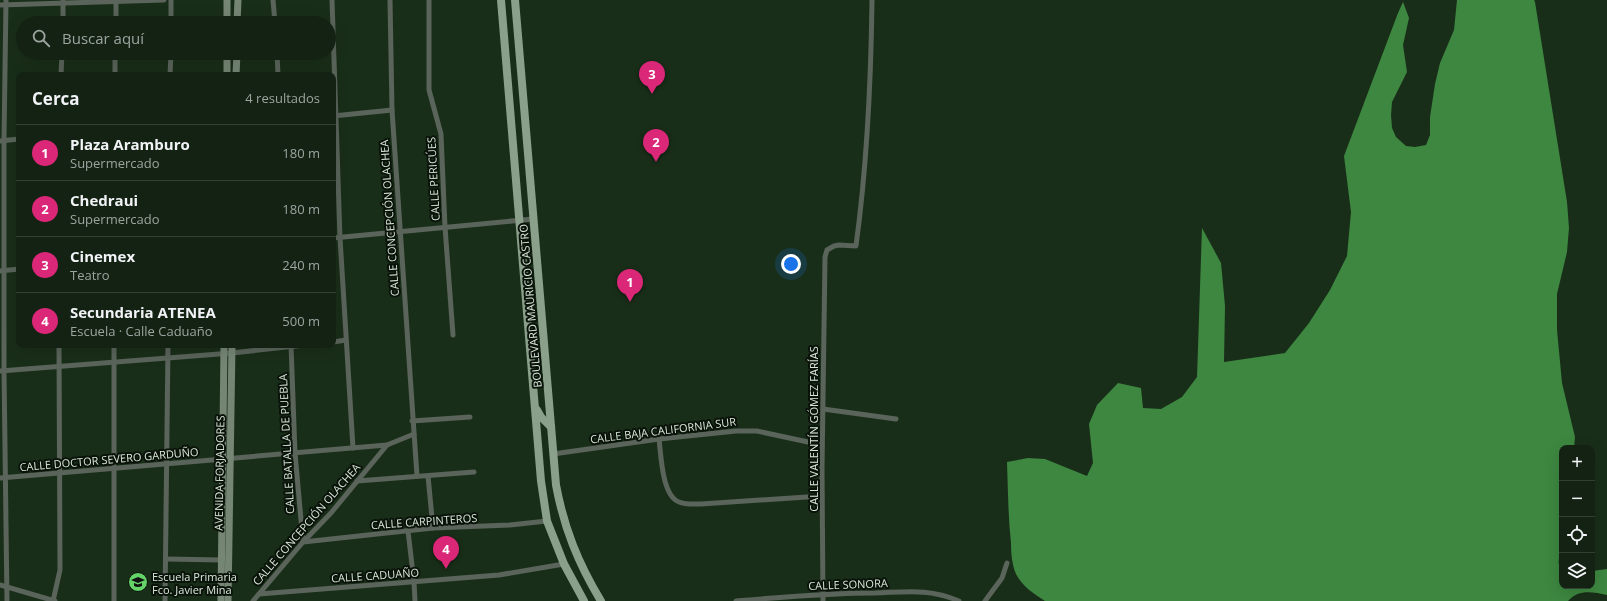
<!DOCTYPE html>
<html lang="es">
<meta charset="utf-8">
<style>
:root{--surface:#132213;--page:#202f21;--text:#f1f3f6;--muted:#9da4a0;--line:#323f33;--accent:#db2777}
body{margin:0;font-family:"Open Sans",sans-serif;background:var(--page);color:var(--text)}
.controls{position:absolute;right:12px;bottom:12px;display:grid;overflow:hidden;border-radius:8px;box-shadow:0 4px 16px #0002}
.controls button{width:36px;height:36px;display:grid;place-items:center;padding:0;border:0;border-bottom:1px solid var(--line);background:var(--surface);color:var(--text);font:20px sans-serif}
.you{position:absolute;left:791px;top:264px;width:14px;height:14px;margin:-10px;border:3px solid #fff;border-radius:50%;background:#1a73e8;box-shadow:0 0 0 6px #1a73e833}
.badge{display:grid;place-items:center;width:26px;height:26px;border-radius:50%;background:var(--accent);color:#fff;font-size:13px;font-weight:700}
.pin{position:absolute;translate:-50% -33px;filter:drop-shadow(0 1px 2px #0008)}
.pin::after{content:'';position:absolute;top:21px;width:14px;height:12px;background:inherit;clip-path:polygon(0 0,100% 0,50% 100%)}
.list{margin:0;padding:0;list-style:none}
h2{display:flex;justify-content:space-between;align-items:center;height:52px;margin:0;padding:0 16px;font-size:17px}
h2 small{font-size:13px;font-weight:400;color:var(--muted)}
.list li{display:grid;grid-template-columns:26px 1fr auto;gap:12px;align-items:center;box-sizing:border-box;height:56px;padding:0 16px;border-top:1px solid var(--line)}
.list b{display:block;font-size:15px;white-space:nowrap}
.list p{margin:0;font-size:13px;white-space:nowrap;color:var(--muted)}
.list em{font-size:13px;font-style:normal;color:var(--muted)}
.icon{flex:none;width:22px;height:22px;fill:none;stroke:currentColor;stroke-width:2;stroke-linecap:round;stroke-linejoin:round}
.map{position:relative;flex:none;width:1607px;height:601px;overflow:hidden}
.search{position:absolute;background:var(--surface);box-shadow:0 4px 16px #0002;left:16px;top:16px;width:320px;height:44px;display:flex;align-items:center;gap:10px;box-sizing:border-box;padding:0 14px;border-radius:22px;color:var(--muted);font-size:15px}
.panel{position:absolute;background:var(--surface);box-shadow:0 4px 16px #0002;left:16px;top:72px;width:320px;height:276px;border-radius:8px}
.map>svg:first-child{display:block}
.water{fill:#3d8740}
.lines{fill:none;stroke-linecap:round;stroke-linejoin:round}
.minor{stroke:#5a645a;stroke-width:5}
.secondary{stroke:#768675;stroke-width:7}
.primary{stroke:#8ba08a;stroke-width:8}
.labels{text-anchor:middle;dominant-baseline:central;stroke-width:4;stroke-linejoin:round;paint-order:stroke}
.street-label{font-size:11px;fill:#dae8da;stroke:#0a130a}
.poi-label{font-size:11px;fill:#dae8da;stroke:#0a130a;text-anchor:start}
</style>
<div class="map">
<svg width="1607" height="601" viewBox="0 0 1607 601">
<rect width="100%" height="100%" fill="#192e19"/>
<!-- water -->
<path class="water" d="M1457 0H1534L1535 2 1567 202 1569 228 1567 252 1557 294V330L1562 383 1575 437 1574 448H1562V553C1558 559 1557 564 1562 570V586H1592V571L1607 569V595C1592 592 1579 589 1568 601H1045C1034 594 1022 586 1016 574 1012 565 1011 553 1011 543 1008 516 1008 489 1007 462L1028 458 1045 459 1087 476 1093 463 1089 424 1097 405 1118 383 1141 388 1143 408 1161 409 1182 397 1197 377 1202 228 1221 263 1225 306 1224 362 1285 353 1309 323 1330 290 1347 256 1351 212 1344 156 1398 13 1403 2 1409 18 1403 45 1407 72 1392 102 1391 115 1392 128 1396 137 1406 146 1415 147 1426 145 1430 135V117L1435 84 1440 63 1454 30Z"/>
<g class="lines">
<!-- minor -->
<g class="minor">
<path d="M6 0 4 140V371L7 601"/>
<path d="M273 0 275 23"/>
<path d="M332 0 340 238 353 448"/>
<path d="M390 0 392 110 417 476"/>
<path d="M429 0V90L441 134 445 227 453 335"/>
<path d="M0 5 164 0"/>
<path d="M63 23V0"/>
<path d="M116 23V0"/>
<path d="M171 23V0"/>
<path d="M277 53 278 75"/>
<path d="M61 75 62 53"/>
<path d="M115 75V53"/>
<path d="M170 75 171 53"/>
<path d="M333 116 392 110"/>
<path d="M0 141 19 139"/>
<path d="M333 238 533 219"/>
<path d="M0 271 19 269"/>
<path d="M333 342 346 340"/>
<path d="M114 345V601"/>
<path d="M291 345 295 453 303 542 433 528 510 525 547 521"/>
<path d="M0 371 232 353 305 345"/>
<path d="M823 409 896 419"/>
<path d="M412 421 470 417"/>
<path d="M659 439C661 455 662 496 679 502 686 505 694 504 701 504L822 496"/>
<path d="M553 454 659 439 736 431H757L822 445"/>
<path d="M428 476 433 528"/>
<path d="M0 478 387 445"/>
<path d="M357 481 474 472"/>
<path d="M408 531 414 582 415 601"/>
<path d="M166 559 222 560"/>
<path d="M0 585 55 601"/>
<path d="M259 594 499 575 564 564"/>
<path d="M53 601 60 570 59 345"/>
<path d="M165 601 168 345"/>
<path d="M253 601 303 542 331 513 387 445 414 434"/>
<path d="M736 601C783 597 828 593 875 593 906 592 929 588 959 601"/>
<path d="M823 601 822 469 825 257 827 250 834 246 839 245 856 246C867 165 871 82 872 0"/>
<path d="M985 601 1002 578 1007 563"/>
</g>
<!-- secondary -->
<g class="secondary">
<path d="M227 0V23"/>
<path d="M237 23 238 0"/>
<path d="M227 53V75"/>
<path d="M236 75 237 53"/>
<path d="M221 601 224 345"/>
<path d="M228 601 232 345"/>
</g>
<!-- primary -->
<g class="primary">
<path d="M501 0 541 481 547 521 564 564 584 601"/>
<path d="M515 0 556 485C564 528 578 563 601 601"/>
<path d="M537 410 541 417 551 427"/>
</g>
</g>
<!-- icons -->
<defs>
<g id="school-disc" transform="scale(1)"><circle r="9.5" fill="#64d468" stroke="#0a130a"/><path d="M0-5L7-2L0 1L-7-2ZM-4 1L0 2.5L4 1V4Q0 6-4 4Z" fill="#111"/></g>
</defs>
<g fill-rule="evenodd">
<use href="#school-disc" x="138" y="582"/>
</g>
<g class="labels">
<!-- street labels -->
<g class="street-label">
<text transform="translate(433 179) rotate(-93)">CALLE PERICÚES</text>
<text transform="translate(389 218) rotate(-94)">CALLE CONCEPCIÓN OLACHEA</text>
<text transform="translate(530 306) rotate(-95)">BOULEVARD MAURICIO CASTRO</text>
<text transform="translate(813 429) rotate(-90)">CALLE VALENTÍN GÓMEZ FARÍAS</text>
<text transform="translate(663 430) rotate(-7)">CALLE BAJA CALIFORNIA SUR</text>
<text transform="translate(286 444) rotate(-93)">CALLE BATALLA DE PUEBLA</text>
<text transform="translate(109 459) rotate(-5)">CALLE DOCTOR SEVERO GARDUÑO</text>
<text transform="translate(219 473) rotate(-89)">AVENIDA FORJADORES</text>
<text transform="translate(424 521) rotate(-4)">CALLE CARPINTEROS</text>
<text transform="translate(306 524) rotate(-49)">CALLE CONCEPCIÓN OLACHEA</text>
<text transform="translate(375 575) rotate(-4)">CALLE CADUAÑO</text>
<text transform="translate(848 584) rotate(-2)">CALLE SONORA</text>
</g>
<!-- poi labels -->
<g class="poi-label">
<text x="152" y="576">Escuela Primaria<tspan x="152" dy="13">Fco. Javier Mina</tspan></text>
</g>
</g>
</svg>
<div class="controls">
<button>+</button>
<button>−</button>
<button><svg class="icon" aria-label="locate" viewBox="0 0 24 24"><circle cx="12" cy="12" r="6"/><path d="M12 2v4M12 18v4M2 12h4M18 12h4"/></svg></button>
<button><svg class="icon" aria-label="layers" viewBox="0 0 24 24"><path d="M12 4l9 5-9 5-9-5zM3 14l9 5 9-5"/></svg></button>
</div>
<div class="you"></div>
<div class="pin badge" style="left:630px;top:302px">1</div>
<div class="pin badge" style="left:656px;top:162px">2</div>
<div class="pin badge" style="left:652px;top:94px">3</div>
<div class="pin badge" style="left:446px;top:569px">4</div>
<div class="search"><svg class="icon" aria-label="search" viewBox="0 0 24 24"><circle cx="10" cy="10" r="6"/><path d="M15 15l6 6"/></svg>Buscar aquí</div>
<section class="panel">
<h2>Cerca<small>4 resultados</small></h2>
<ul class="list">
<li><span class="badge">1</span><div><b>Plaza Aramburo</b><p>Supermercado</p></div><em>180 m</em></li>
<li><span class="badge">2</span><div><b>Chedraui</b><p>Supermercado</p></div><em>180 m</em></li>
<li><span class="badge">3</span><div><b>Cinemex</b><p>Teatro</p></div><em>240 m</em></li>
<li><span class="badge">4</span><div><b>Secundaria ATENEA</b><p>Escuela · Calle Caduaño</p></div><em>500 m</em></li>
</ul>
</section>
</div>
